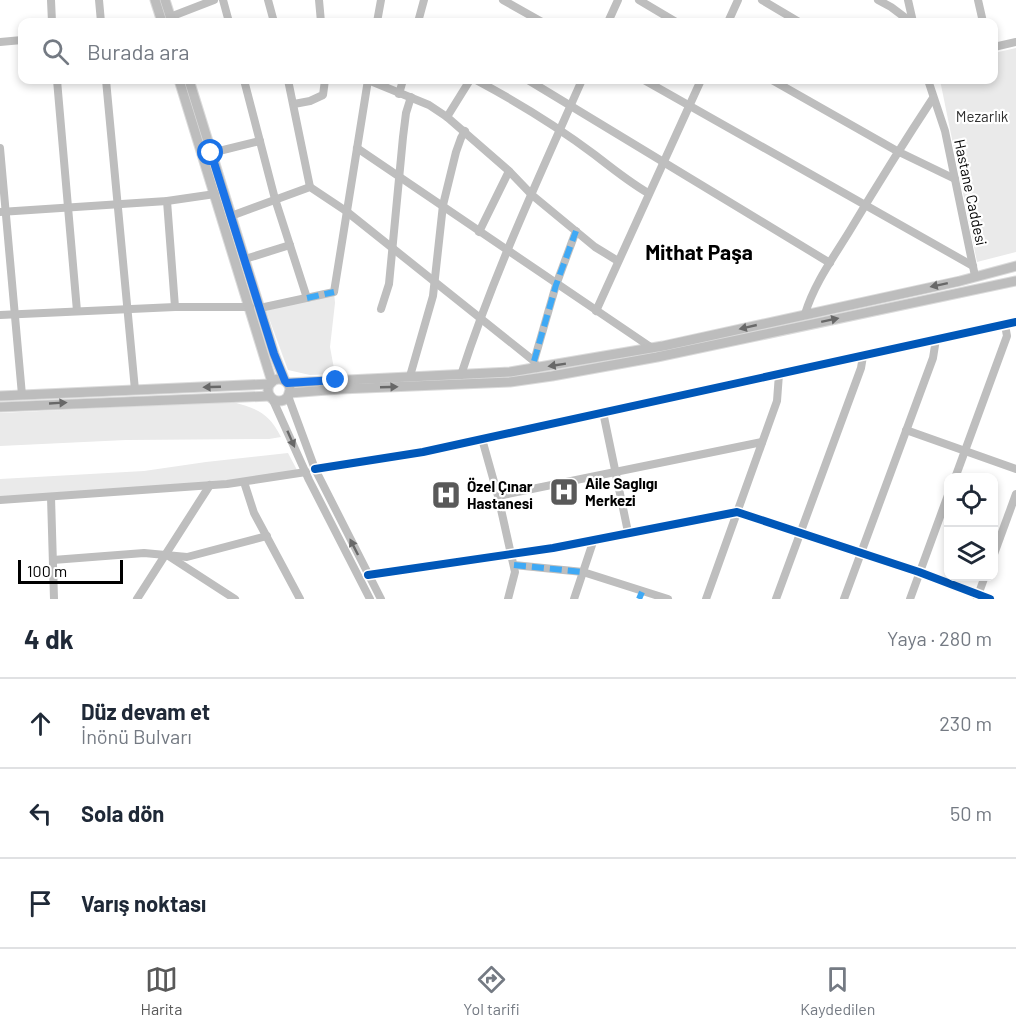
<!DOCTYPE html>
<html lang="tr">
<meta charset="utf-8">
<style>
:root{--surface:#fff;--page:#f2f2f3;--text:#1f2937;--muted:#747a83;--line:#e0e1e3;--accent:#595959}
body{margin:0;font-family:Barlow,sans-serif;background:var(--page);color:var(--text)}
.controls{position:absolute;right:18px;bottom:18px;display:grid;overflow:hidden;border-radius:12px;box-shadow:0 3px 9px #0003}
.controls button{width:54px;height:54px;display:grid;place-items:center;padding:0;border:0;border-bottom:2px solid var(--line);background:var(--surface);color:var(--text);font:30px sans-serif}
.scale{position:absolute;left:18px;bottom:15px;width:105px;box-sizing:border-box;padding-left:6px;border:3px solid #000;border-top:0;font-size:16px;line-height:21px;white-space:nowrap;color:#000;-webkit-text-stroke:4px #fff;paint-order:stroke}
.stop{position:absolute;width:18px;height:18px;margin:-14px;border:4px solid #1a73e8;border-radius:50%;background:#fff}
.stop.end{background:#1a73e8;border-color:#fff;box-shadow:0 2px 6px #0008}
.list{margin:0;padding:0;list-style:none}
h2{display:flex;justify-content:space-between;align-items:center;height:78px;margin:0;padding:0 24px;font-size:26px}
h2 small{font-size:20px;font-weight:400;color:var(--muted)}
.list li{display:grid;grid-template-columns:39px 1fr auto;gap:18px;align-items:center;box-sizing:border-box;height:90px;padding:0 24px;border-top:2px solid var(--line)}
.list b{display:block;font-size:22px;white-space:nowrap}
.list p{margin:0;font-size:20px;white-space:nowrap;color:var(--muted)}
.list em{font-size:20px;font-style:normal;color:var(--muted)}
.icon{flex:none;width:33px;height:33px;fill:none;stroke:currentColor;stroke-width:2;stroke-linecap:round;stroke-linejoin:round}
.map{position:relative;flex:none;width:1016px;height:599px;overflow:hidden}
.search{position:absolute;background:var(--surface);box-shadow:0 3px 9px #0003;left:18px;right:18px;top:18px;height:66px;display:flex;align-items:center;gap:15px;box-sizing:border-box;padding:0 21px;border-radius:12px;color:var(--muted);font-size:22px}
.sheet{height:348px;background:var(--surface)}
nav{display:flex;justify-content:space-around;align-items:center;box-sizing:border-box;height:84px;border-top:2px solid var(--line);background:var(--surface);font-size:16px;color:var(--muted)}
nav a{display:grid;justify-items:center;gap:3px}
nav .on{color:var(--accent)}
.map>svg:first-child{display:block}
.green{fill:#eaeaea}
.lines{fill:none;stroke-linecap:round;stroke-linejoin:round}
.major-casing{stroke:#dbdbdb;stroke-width:11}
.minor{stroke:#bebebe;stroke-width:8}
.major{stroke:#bdbdbd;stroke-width:9}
.quiet{stroke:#3fa9f5;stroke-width:6;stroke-dasharray:12 6;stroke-linecap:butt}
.cycleway-casing{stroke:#fff;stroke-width:11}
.cycleway{stroke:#0057b8;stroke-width:8}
.oneway{fill:#686868}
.route{stroke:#1a73e8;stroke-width:8}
.labels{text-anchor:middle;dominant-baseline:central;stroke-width:4.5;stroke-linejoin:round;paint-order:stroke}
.park-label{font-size:15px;fill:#303030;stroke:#fff}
.street-label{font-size:15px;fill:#000;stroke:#fff}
.poi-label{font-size:15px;font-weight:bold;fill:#000;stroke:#fff;text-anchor:start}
.district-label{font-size:21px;font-weight:bold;fill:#000;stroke:#fff}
</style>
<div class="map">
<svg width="1016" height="599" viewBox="0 0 1016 599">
<rect width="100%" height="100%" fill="#fff"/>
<!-- green -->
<g class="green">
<path d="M1016 48V252L977 262 940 80H994V53Z"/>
<path d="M334 292 335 303 330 347 335 374 310 375 288 370 266 310Z"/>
<path d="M233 402C258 409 269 413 281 437L269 439 126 440 0 446V413Z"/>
<path d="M288 453 297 470 227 484 0 500V479L144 471 206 462Z"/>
</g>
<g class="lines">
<!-- major casing -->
<g class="major-casing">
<g id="major">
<path d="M155 0 162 22"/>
<path d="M165 0 172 22"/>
<path d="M179 80 272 382"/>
<path d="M189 80 274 354 285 381"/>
<circle cx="279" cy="390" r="11"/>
<path d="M287 383 510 372 663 346 960 281 1016 266"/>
<path d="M289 393 340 389 510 382 552 376 657 357 1016 281"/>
<path d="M0 396 270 384"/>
<path d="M0 407 270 396"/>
</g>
</g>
<!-- minor -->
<g class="minor">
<path d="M51 0 52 22"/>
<path d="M99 0 101 22"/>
<path d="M223 0 229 22"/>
<path d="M268 0 274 22"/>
<path d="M319 0 321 22"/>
<path d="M503 0 542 22"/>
<path d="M639 0 676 22"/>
<path d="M762 0 799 22"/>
<path d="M878 0 891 7 911 22"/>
<path d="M908 0 913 22"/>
<path d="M978 0 983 22"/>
<path d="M170 17 214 0"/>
<path d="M377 22 381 0"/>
<path d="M418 22 424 0"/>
<path d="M608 22 618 0"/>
<path d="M728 22 738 0"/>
<path d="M0 42 22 40"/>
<path d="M994 47 1016 42"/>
<path d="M57 80 77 311"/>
<path d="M106 80 135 390"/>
<path d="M244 80 275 199 307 298"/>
<path d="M288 80 310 187"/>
<path d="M368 80 429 105 447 117 509 171 532 195 595 247 618 261"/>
<path d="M476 80C517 102 558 127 595 155 613 169 629 182 648 193"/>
<path d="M528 80 830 263"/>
<path d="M644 80 973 266"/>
<path d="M772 80 897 151 955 179"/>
<path d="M928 80 945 131 975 276"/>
<path d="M399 94 403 80"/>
<path d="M294 104 310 101 323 95 325 80"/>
<path d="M447 117 470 80"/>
<path d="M0 148 22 395"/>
<path d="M357 148 652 348"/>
<path d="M211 153 260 141"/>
<path d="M167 201 175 307"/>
<path d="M0 212 167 201 215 194"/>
<path d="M231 216 310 187 346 211 534 361 537 368"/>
<path d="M479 232 509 171"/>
<path d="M245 259 290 245"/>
<path d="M260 308 334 292 368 80"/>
<path d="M381 309 389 284 403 137 406 113 411 97"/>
<path d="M596 311 701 80"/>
<path d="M805 314C814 284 833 258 849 232 876 187 904 142 933 98"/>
<path d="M0 315 175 307H250"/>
<path d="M534 361 556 285 576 231"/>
<path d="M461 375C494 273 539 177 582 80"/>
<path d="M410 376 433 296 443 205 456 152 461 138 465 131"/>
<path d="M288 396 315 469 381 599"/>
<path d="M272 398 309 480 370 599"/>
<path d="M603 412 628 532"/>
<path d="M906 430 1016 469"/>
<path d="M482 439 498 496 515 572 508 599"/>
<path d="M315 469 423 452 1016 322"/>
<path d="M955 478 1007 336 1005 325"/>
<path d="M244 482 254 513 300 599"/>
<path d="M498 496 762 442"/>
<path d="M51 497 54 599"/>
<path d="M0 500 227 484 306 472"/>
<path d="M994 554 1016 494"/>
<path d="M167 555 235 599"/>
<path d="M53 560 144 553 187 557 267 536"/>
<path d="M514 565 583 572 668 599"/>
<path d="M368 575 553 548 737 512 919 572 990 599"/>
<path d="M977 598 985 576"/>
<path d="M137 599 210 485"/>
<path d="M574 599 594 539"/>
<path d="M706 599 777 401 779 374"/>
<path d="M776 599 861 368 863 356"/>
<path d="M844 599 933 358 936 339"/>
<path d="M910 599 948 495"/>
</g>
<!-- major -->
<use href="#major" class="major"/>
<!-- quiet -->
<g class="quiet">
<path d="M307 298 334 292"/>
<path d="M534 361 556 285 576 231"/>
<path d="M514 565 583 572"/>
<path d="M639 599 642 592"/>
</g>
<!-- cycleway casing -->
<g class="cycleway-casing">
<g id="cycleway">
<path d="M315 469 423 452 1016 322"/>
<path d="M368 575 553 548 737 512 919 572 990 599"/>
</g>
</g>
<!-- cycleway -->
<use href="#cycleway" class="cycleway"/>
</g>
<!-- one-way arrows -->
<defs><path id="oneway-solid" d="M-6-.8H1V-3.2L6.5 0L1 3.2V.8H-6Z" transform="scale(1.5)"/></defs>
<g class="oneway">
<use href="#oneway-solid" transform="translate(939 285) rotate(168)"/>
<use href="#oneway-solid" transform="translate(830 320) rotate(-12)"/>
<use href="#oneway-solid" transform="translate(748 327) rotate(167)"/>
<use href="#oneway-solid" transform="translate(557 365) rotate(171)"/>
<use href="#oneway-solid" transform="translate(212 387) rotate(178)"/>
<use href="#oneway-solid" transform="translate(389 387) rotate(-2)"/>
<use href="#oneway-solid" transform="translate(58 403) rotate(-3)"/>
<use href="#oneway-solid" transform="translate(291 439) rotate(66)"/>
<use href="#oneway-solid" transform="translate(354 547) rotate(-117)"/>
</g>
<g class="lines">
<!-- route -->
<path class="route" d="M211 153 274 354 285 381 287 383 336 380"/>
</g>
<!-- icons -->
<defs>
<g id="hospital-square" transform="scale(1.5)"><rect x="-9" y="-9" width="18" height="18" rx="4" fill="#595959" stroke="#fff"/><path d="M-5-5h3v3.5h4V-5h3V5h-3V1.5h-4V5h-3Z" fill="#fff"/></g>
</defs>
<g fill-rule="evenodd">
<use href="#hospital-square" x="564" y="492"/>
<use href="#hospital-square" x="446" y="495"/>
</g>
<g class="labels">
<!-- park labels -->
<g class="park-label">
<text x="982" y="116">Mezarlık</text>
</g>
<!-- street labels -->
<g class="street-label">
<text transform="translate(971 192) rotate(78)">Hastane Caddesi</text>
</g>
<!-- poi labels -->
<g class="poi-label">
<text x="585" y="483">Aile Saglıgı<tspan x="585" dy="17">Merkezi</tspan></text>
<text x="467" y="486">Özel Çınar<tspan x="467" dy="17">Hastanesi</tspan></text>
</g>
<!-- district labels -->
<g class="district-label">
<text x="699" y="251">Mithat Paşa</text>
</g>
</g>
</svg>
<div class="controls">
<button><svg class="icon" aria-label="locate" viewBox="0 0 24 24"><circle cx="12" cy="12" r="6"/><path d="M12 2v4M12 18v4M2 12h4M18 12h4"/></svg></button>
<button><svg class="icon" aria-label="layers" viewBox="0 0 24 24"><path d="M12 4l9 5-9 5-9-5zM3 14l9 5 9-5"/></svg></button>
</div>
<div class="scale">100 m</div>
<div class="stop" style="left:211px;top:153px"></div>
<div class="stop end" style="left:336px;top:380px"></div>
<div class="search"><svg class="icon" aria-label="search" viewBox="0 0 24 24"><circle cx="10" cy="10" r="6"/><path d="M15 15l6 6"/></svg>Burada ara</div>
</div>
<section class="sheet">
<h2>4 dk<small>Yaya · 280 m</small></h2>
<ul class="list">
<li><svg class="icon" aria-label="ahead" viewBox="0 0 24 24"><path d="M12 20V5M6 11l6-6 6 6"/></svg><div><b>Düz devam et</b><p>İnönü Bulvarı</p></div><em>230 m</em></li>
<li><svg class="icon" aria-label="left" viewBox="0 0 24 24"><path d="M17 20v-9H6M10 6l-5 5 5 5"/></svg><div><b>Sola dön</b></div><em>50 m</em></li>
<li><svg class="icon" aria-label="arrive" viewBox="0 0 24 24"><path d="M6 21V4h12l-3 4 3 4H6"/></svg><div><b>Varış noktası</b></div></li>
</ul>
</section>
<nav>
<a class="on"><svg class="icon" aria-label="map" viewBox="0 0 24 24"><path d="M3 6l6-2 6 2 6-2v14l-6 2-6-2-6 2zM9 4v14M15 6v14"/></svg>Harita</a>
<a><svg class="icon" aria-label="directions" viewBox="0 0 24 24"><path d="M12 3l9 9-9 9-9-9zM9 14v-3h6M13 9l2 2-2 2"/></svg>Yol tarifi</a>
<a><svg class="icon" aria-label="saved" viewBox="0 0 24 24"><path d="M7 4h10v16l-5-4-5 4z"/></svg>Kaydedilen</a>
</nav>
